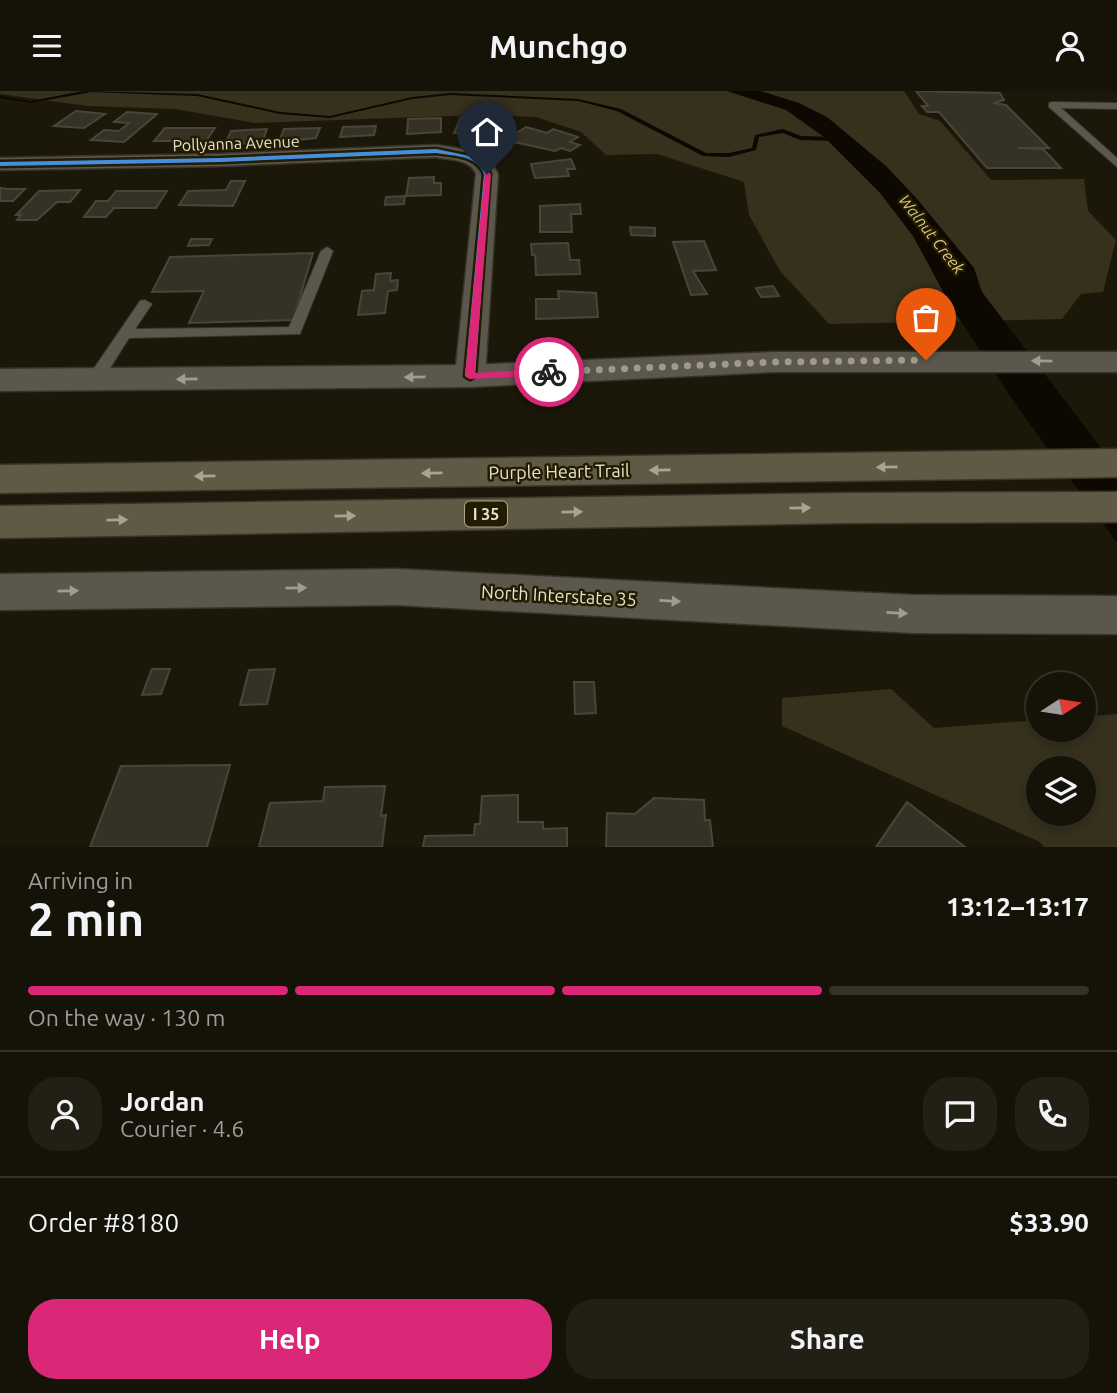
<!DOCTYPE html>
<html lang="en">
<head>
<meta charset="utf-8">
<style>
	:root { --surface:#151207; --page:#222015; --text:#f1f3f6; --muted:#9d9e9b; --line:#343228; --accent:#db2777 }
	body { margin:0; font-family:Ubuntu,sans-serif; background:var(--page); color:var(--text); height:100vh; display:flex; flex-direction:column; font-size:26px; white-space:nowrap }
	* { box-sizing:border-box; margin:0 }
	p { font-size:23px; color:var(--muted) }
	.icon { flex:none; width:38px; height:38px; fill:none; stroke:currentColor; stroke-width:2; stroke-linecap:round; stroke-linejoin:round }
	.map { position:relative; height:756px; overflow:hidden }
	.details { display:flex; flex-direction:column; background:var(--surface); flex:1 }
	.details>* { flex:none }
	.needle { width:46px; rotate:78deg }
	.tools { position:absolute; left:1026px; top:581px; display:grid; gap:14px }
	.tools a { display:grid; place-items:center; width:70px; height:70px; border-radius:50%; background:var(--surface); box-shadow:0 4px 10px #0003,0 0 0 2px var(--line); font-size:35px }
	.pin { position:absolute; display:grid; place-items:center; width:60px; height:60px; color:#fff; margin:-72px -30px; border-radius:50% 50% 50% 0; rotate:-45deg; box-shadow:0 0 7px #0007 }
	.pin .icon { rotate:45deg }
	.courier { position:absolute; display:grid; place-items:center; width:70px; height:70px; margin:-35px; border:5px solid #db2777; border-radius:50%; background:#fff; color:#222; box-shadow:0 2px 9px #0007 }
	.head em { font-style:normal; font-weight:700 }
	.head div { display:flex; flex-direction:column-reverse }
	.head { display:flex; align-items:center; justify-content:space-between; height:119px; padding:0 28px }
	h1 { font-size:46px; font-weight:700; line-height:52px }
	.bar { display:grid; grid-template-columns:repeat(4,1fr); gap:10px 7px; align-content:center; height:84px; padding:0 28px }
	.bar i { height:9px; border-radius:5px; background:var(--line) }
	.bar .active { background:var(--accent) }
	.bar p { grid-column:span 4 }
	.line { display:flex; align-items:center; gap:18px; padding:0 28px; border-top:2px solid var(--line) }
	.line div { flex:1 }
	.round { display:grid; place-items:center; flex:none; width:74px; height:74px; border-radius:28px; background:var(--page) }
	.action { display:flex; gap:14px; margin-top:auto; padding:14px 28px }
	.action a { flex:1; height:80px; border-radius:28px; background:var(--accent); color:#fff; font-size:28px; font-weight:700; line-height:80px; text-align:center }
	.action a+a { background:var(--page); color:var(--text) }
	header { display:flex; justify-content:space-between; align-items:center; height:91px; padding:0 28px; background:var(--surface); font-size:32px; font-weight:700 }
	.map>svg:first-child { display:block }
	.green { fill:#36301d; fill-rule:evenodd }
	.water { fill:#0d0801 }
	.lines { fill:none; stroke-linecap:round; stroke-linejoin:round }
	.stream { fill:#0d0801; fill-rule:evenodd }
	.building { fill:#353124; stroke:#494539; stroke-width:2 }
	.lane-casing { stroke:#38342a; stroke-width:2 }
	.street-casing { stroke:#38342a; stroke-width:3 }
	.secondary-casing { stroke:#38342a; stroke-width:3 }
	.highway-casing { stroke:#38342a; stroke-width:3 }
	.lane { fill:#5b574c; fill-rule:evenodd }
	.street { fill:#5b574c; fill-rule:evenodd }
	.secondary { fill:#5b574c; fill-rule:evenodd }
	.highway { fill:#5f5945; fill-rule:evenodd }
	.cycleway-casing { stroke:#241c01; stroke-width:5 }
	.cycleway { fill:#468fdf; fill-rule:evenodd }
	.oneway { fill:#a09c8e }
	.oneway2 { fill:#a9a391 }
	.route { fill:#db2777 }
	.done { stroke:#9f9a8a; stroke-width:7; stroke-dasharray:0 12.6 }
	.labels { text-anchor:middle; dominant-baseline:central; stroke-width:5; stroke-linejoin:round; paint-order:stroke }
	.far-street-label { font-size:16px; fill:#e5e0d0; stroke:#241c01 }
	.far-water-label { font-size:16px; font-style:italic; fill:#d8c485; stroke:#241c01 }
	.shield { fill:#241c01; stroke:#aba592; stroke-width:2 }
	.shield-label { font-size:16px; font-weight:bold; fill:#e5e0d0 }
	.street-label { font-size:18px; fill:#e5e0d0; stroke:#241c01 }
</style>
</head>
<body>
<header><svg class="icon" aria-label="menu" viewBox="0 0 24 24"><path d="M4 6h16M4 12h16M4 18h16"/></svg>Munchgo<svg class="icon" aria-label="person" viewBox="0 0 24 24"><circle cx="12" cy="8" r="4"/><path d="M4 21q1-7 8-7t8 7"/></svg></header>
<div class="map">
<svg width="1117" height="756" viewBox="0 0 1117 756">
	<rect width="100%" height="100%" fill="#1c1809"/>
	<g class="green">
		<path d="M0 0H904L919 23 940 30 991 89 1084 88 1088 120 1116 149 1103 201 1081 203 1062 228 829 233 780 180 749 124 744 91 657 63 606 64 581 41 536 26 477 24 255 32 175 18 87 15 0 3Z"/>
		<path d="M891 598 934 637 1038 629V639H1083V626L1117 623V756H1044L1040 751 782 635V607ZM1038 677H1083V723H1038Z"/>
	</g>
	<path class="water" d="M727 0H760L799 12 827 26 887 76 917 108 974 177 982 201 1117 378V452L1016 314 952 217 913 145 880 102 824 46 786 19Z"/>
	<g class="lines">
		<path class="stream" d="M83 0 197 3 280 21 330 25 412 6 450 2 578 8 621 18 706 62H729L752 57 755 44 783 38 801 45 838 46 841 48 838 50 800 49 783 42 759 46 756 59 729 66 703 65 617 20 578 10 450 4 412 8 330 27 280 23 197 5 91 1 31 12 0 7V5L31 10Z"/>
	</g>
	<g class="building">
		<path d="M916 0 1000 2 1004 9 993 12 1006 14 1049 57H1018L1043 58 1061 77H987L939 21H927L922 15H928Z"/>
		<path d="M76 20 105 23 84 37 54 35Z"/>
		<path d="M127 21 157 23 124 51 91 49 104 39 119 40 129 32 114 31Z"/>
		<path d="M461 26 495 27 488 43 454 42Z"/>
		<path d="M441 27V41L407 43 408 28Z"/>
		<path d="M376 35 374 44 340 46 343 36Z"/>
		<path d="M526 36 547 42 553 38 578 46 570 51 580 54 570 60 561 57 555 60 505 49Z"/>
		<path d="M165 37H215L206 50H154Z"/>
		<path d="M320 37 316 47 279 51 284 38Z"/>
		<path d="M267 38 262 52 225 53 231 40Z"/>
		<path d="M571 68 575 78H567L569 85 535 87 531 73Z"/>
		<path d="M434 86V92H441V104L406 105 409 87Z"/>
		<path d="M231 90H245L233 115 179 114 188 100 226 99Z"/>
		<path d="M0 97 7 98H25L13 110H0Z"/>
		<path d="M80 99 70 111H57L37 129H17L21 124H16L39 100Z"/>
		<path d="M116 100H167L156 117H114L106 126H84L96 110H108Z"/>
		<path d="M405 105 404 113 385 114 386 106Z"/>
		<path d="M580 113 581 123H571L572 141H540V115Z"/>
		<path d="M630 136 655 137V145L631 144Z"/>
		<path d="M191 148H212L209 154 188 155Z"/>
		<path d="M704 150 716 179 693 180 707 203 691 204 673 151Z"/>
		<path d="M568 152 570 169H579L580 183 536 184 535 164H532L531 153Z"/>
		<path d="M313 162 293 229 189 232 204 200 152 201 170 166Z"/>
		<path d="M391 182 390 190 398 189 397 199 388 200 385 222 358 224 362 200 374 199 376 183Z"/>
		<path d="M773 195 779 205 761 206 756 197Z"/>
		<path d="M558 200 596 202 598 226 536 228V208H559Z"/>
		<path d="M152 578H170L161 603 142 604Z"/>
		<path d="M275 578 267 613 240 614 249 579Z"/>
		<path d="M574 591H594L596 622 575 623Z"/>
		<path d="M230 674 207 756H90L121 675Z"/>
		<path d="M385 695 381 725 386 724 382 756H259L270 712 323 710 325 696Z"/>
		<path d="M518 704V731H543V738L567 737V756H423L425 745 474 744 475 733H480L482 705Z"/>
		<path d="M654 707 704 709 705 729H710L713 756H606L607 722 635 723Z"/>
		<path d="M907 711 965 756H876Z"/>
	</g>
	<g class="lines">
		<g class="lane-casing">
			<g id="lane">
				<path d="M1052 11 1117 12V18L1061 17 1117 67V76L1049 16V12Z"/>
				<path d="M327 156 333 160 300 243 129 247 100 293H88L86 289 140 210 145 209 152 213 135 238 289 236 321 160Z"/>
			</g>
		</g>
		<g class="street-casing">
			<path id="street" d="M436 54C460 58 487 58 498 83L485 285 480 292 470 294 460 292 455 285 476 83C471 68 450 69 436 66L221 75 0 79V67L221 63Z"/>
		</g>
		<g class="secondary-casing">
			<g id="secondary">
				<path d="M773 261H1117V281H773L470 296 0 300V278L470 274Z"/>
				<path d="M397 478 913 504 1117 505V543L913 542 397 514 0 519V483Z"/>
			</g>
		</g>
		<g class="highway-casing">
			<g id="highway">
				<path d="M1117 358V386L0 402V374Z"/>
				<path d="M1117 401V431L845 432 0 447V415L845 402Z"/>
			</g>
		</g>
		<use href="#lane" class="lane"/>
		<use href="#street" class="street"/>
		<use href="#secondary" class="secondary"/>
		<use href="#highway" class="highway"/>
		<g class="cycleway-casing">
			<path id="cycleway" d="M436 58 475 66 485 72 490 83 475 285 470 288 465 285 484 83C476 64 454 65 436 62L221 71 0 75V71L221 67Z"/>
		</g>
		<use href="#cycleway" class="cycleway"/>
	</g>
	<defs><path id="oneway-solid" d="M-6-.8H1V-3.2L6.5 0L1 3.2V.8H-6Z" transform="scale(1.75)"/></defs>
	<g class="oneway">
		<use href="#oneway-solid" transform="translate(1042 270) rotate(-179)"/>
		<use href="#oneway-solid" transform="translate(415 286) rotate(179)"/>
		<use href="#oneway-solid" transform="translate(187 288) rotate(179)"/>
		<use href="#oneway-solid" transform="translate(296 497) rotate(-1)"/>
		<use href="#oneway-solid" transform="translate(68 500) rotate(-1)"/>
		<use href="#oneway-solid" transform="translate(670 510) rotate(3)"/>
		<use href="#oneway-solid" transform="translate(897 522) rotate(3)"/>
	</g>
	<g class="oneway2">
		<use href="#oneway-solid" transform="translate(887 376) rotate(179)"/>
		<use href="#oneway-solid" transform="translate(660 379) rotate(179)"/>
		<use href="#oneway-solid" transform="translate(432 382) rotate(179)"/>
		<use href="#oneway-solid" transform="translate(205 385) rotate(179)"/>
		<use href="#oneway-solid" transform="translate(800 417) rotate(-1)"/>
		<use href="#oneway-solid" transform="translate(572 421) rotate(-1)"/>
		<use href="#oneway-solid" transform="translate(345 425) rotate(-1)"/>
		<use href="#oneway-solid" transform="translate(117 429) rotate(-1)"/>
	</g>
	<path class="route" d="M485 81 491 83 475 282 549 278 552 279V284L470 288 465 285Z"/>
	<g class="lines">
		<path class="done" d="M549 281 773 271 926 269"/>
	</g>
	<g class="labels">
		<g class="far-street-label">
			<text transform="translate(236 52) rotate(-2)">Pollyanna Avenue</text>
		</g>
		<g class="far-water-label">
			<text transform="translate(932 143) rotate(52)">Walnut Creek</text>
		</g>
		<rect class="shield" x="465" y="410.5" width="42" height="25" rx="5"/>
		<g class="shield-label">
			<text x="486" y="423">I 35</text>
		</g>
		<g class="street-label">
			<text transform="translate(559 380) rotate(-1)">Purple Heart Trail</text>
			<text transform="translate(559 504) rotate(3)">North Interstate 35</text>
		</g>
	</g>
</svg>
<div class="tools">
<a><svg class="needle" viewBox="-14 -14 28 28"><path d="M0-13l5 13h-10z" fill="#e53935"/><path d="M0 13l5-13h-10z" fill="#9d9e9b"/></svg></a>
<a><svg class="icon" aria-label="layers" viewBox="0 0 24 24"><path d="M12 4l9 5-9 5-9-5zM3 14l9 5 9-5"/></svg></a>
</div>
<div class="pin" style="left:926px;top:269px;background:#ea580c"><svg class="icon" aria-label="bag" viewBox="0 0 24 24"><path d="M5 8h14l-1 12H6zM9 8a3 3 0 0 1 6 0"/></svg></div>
<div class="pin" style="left:487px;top:83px;background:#1f2937"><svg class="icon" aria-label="home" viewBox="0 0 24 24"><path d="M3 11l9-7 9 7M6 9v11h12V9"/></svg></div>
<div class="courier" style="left:549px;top:281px"><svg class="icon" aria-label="bike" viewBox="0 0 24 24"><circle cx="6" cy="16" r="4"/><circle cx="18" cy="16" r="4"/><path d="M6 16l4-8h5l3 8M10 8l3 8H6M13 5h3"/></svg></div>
</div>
<section class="details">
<div class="head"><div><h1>2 min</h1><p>Arriving in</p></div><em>13:12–13:17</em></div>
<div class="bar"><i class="active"></i><i class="active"></i><i class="active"></i><i></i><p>On the way · 130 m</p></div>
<div class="line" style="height:126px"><a class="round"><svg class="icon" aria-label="person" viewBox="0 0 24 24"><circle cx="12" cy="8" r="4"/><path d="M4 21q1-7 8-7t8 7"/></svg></a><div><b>Jordan</b><p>Courier · 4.6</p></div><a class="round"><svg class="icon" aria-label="chat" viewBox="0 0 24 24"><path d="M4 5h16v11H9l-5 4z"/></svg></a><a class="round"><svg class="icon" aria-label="phone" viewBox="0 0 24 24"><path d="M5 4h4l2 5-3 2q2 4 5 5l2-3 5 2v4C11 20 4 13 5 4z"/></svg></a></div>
<div class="line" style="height:91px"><div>Order #8180</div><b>$33.90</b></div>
<div class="action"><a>Help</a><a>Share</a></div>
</section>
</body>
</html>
